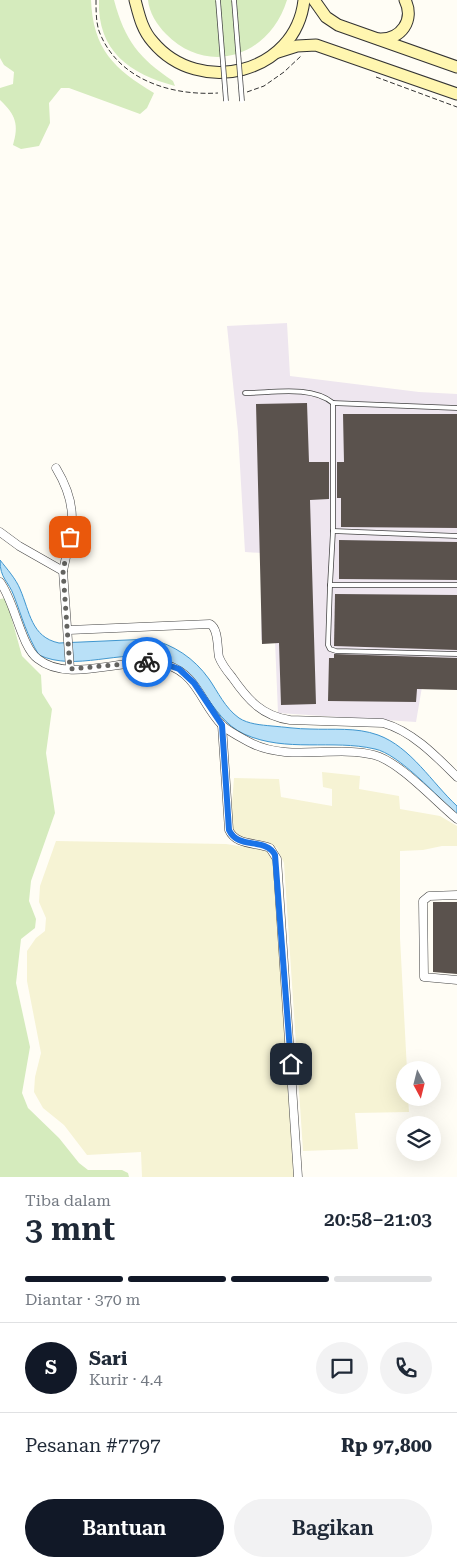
<!DOCTYPE html>
<html lang="id">
<head>
<meta charset="utf-8">
<style>
	:root { --surface:#fff; --page:#f2f2f3; --text:#1f2937; --muted:#747a83; --line:#e0e1e3; --accent:#111827 }
	body { margin:0; font-family:"Roboto Serif",serif; background:var(--page); color:var(--text); height:100vh; display:flex; flex-direction:column; font-size:19px; white-space:nowrap }
	* { box-sizing:border-box; margin:0 }
	p { font-size:16px; color:var(--muted) }
	.icon { flex:none; width:28px; height:28px; fill:none; stroke:currentColor; stroke-width:2; stroke-linecap:round; stroke-linejoin:round }
	.map { position:relative; height:1177px; overflow:hidden }
	.sheet { display:flex; flex-direction:column; background:var(--surface); flex:1 }
	.sheet>* { flex:none }
	.needle { width:32px; rotate:173deg }
	.tools { position:absolute; left:396px; top:1061px; display:grid; gap:10px }
	.tools a { display:grid; place-items:center; width:45px; height:45px; border-radius:50%; background:var(--surface); box-shadow:0 5px 20px #0002; font-size:25px }
	.pin { position:absolute; display:grid; place-items:center; width:42px; height:42px; color:#fff; margin:-21px; border-radius:10px; box-shadow:0 2px 8px #0006 }
	.courier { position:absolute; display:grid; place-items:center; width:50px; height:50px; margin:-25px; border:4px solid #1a73e8; border-radius:50%; background:#fff; color:#222; box-shadow:0 1px 6px #0007 }
	.summary em { font-style:normal; font-weight:600 }
	.summary div { display:flex; flex-direction:column-reverse }
	.summary { display:flex; align-items:center; justify-content:space-between; height:85px; padding:0 25px }
	h1 { font-size:32px; font-weight:600; line-height:38px }
	.bar { display:grid; grid-template-columns:repeat(4,1fr); gap:8px 5px; align-content:center; height:60px; padding:0 25px }
	.bar i { height:6px; border-radius:4px; background:var(--line) }
	.bar .active { background:var(--accent) }
	.bar p { grid-column:span 4 }
	.line { display:flex; align-items:center; gap:12px; padding:0 25px; border-top:1px solid var(--line) }
	.line div { flex:1 }
	.round { display:grid; place-items:center; flex:none; width:52px; height:52px; border-radius:26px; background:var(--page) }
	.action { display:flex; gap:10px; margin-top:auto; padding:10px 25px }
	.action a { flex:1; height:58px; border-radius:30px; background:var(--accent); color:#fff; font-size:20px; font-weight:600; line-height:58px; text-align:center }
	.action a+a { background:var(--page); color:var(--text) }
	.map>svg:first-child { display:block }
	.industrial { fill:#eee6ef }
	.farmland { fill:#f6f3d4 }
	.green { fill:#d5ebbd }
	.water { fill:#b9e0f7; stroke:#3f96cf }
	.building { fill:#5a524d }
	.lines { fill:none; stroke-linecap:round; stroke-linejoin:round }
	.lane-casing { stroke:#444; stroke-width:5.5 }
	.street-casing { stroke:#444; stroke-width:9 }
	.secondary-casing { stroke:#333; stroke-width:13 }
	.path { stroke:#333; stroke-width:1; stroke-dasharray:5 2.5; stroke-linecap:butt }
	.lane { stroke:#fff; stroke-width:4 }
	.street { stroke:#fff; stroke-width:8 }
	.secondary { stroke:#fff6b0; stroke-width:11 }
	.lane-bridge-casing { stroke:#444; stroke-width:5.5; stroke-linecap:butt }
	.lane-bridge { stroke:#fff; stroke-width:4 }
	.done { stroke:#646461; stroke-width:5; stroke-dasharray:0 9 }
	.route { stroke:#1a73e8; stroke-width:6 }
</style>
</head>
<body>
<div class="map">
<svg width="457" height="1177" viewBox="0 0 457 1177">
	<rect width="100%" height="100%" fill="#fffdf5"/>
	<path class="industrial" d="M287 323 290 376 419 392 457 394V687H422L416 722 278 713 275 641 261 640 262 553 245 552 238 432 227 326Z"/>
	<g class="farmland">
		<path d="M322 772 360 776 359 789 399 796 400 809 440 816 457 826V846H442L423 850 400 851V938L407 1070H405V1098H408L409 1112 355 1113 358 1149 303 1151 284 863 277 848 264 841 241 837 233 831 231 816 234 778 279 779 281 797 332 806V789L323 787Z"/>
		<path d="M56 841 226 844 265 850 273 858 276 871 295 1177H142L141 1152 87 1155 64 1125 43 1108 34 1092 35 1077 41 1053 27 981V951L36 938 45 931 46 918 39 902 40 886Z"/>
	</g>
	<g class="green">
		<path d="M0 0H91C93 49 114 69 154 93L147 108 140 114 69 88H61L49 103 50 123 39 146 21 149 13 145C19 125 16 115 0 100V88L13 84 14 72 4 65 0 58Z"/>
		<path d="M99 0H114C125 41 139 58 173 81L175 86C130 74 97 51 99 0Z"/>
		<path d="M148 0H287C270 56 208 77 166 34 157 25 149 12 148 0Z"/>
		<path d="M6 598 22 656 41 675 42 693 52 709 46 753 55 813 31 881 29 901 36 919 35 928 21 939 16 983 30 1047 22 1093 28 1108 59 1138 79 1163 88 1170H122L128 1173 129 1177H0V599Z"/>
	</g>
	<path class="water" d="M0 560C7 569 16 579 20 589 30 612 31 637 59 643L150 639C174 645 194 658 209 679 218 692 225 708 239 718 248 724 261 725 272 726 285 727 297 729 310 729 333 730 356 727 378 735 411 747 432 783 457 806V815C438 797 399 754 375 749 332 739 286 753 244 734 207 717 202 667 159 658 121 649 75 672 39 655 27 636 22 617 14 596 8 580 0 579 0 560Z"/>
	<g class="building">
		<path d="M307 403 309 462H329V499L310 500 316 704 281 705 279 643 262 644 256 404Z"/>
		<path d="M343 414H457V528L341 527V498H337V462H344Z"/>
		<path d="M339 540 457 542V580L339 579Z"/>
		<path d="M335 594 457 595V650L334 646Z"/>
		<path d="M334 654 457 658V690L417 689 416 702 328 701 329 658H334Z"/>
		<path d="M433 902H457V974L433 972Z"/>
	</g>
	<g class="lines">
		<g class="lane-casing">
			<g id="lane">
				<path d="M245 393C272 393 311 385 333 403V531L330 585H457"/>
				<path d="M333 403 457 408"/>
				<path d="M333 531 457 536"/>
				<path d="M330 585 328 645 330 649 336 651 457 654"/>
			</g>
		</g>
		<g class="street-casing">
			<g id="street">
				<path d="M56 468C80 508 72 528 63 571"/>
				<path d="M0 532 19 546 63 571 70 669"/>
				<path d="M0 582C15 602 21 647 38 659 70 685 129 654 167 665 197 674 202 705 222 725 229 732 242 738 251 743 288 762 335 745 374 755 399 761 436 802 457 819"/>
				<path d="M69 630 210 624C219 629 217 648 219 657 222 665 227 671 232 677 248 700 262 716 290 720L383 723C412 731 436 756 457 777"/>
				<path d="M222 725 229 830C236 846 257 842 270 848L277 859 298 1177"/>
				<path d="M457 895 429 896 423 901 424 977 457 980"/>
			</g>
		</g>
		<g class="secondary-casing">
			<g id="secondary">
				<path d="M135 0C139 15 142 30 153 42 199 97 296 74 304 0"/>
				<path d="M314 0 326 17 338 25 457 67"/>
				<path d="M379 39C401 40 415 20 405 0"/>
				<path d="M278 52 297 46 316 45 457 94"/>
			</g>
		</g>
		<g class="path">
			<path d="M96 0C96 10 96 22 99 31 117 79 170 96 218 93"/>
			<path d="M376 77 457 107"/>
			<path d="M247 92 264 86 284 72 301 56"/>
		</g>
		<use href="#lane" class="lane"/>
		<use href="#street" class="street"/>
		<use href="#secondary" class="secondary"/>
		<g class="lane-bridge-casing">
			<g id="lane-bridge">
				<path d="M218 0 226 101"/>
				<path d="M234 0 242 101"/>
			</g>
		</g>
		<use href="#lane-bridge" class="lane-bridge"/>
	</g>
	<g class="lines">
		<path class="done" d="M70 537 63 571 70 669 147 662"/>
		<path class="route" d="M147 662 165 664 179 669 194 683 222 725 229 830C238 850 266 837 275 855L291 1064"/>
	</g>
</svg>
<div class="tools">
<a><svg class="needle" viewBox="-14 -14 28 28"><path d="M0-13l5 13h-10z" fill="#e53935"/><path d="M0 13l5-13h-10z" fill="#747a83"/></svg></a>
<a><svg class="icon" aria-label="layers" viewBox="0 0 24 24"><path d="M12 4l9 5-9 5-9-5zM3 14l9 5 9-5"/></svg></a>
</div>
<div class="pin" style="left:70px;top:537px;background:#ea580c"><svg class="icon" aria-label="bag" viewBox="0 0 24 24"><path d="M5 8h14l-1 12H6zM9 8a3 3 0 0 1 6 0"/></svg></div>
<div class="pin" style="left:291px;top:1064px;background:#1f2937"><svg class="icon" aria-label="home" viewBox="0 0 24 24"><path d="M3 11l9-7 9 7M6 9v11h12V9"/></svg></div>
<div class="courier" style="left:147px;top:662px"><svg class="icon" aria-label="bike" viewBox="0 0 24 24"><circle cx="6" cy="16" r="4"/><circle cx="18" cy="16" r="4"/><path d="M6 16l4-8h5l3 8M10 8l3 8H6M13 5h3"/></svg></div>
</div>
<section class="sheet">
<div class="summary"><div><h1>3 mnt</h1><p>Tiba dalam</p></div><em>20:58–21:03</em></div>
<div class="bar"><i class="active"></i><i class="active"></i><i class="active"></i><i></i><p>Diantar · 370 m</p></div>
<div class="line" style="height:90px"><b class="round" style="background:var(--accent);color:#fff">S</b><div><b>Sari</b><p>Kurir · 4.4</p></div><a class="round"><svg class="icon" aria-label="chat" viewBox="0 0 24 24"><path d="M4 5h16v11H9l-5 4z"/></svg></a><a class="round"><svg class="icon" aria-label="phone" viewBox="0 0 24 24"><path d="M5 4h4l2 5-3 2q2 4 5 5l2-3 5 2v4C11 20 4 13 5 4z"/></svg></a></div>
<div class="line" style="height:65px"><div>Pesanan #7797</div><b>Rp 97,800</b></div>
<div class="action"><a>Bantuan</a><a>Bagikan</a></div>
</section>
</body>
</html>
